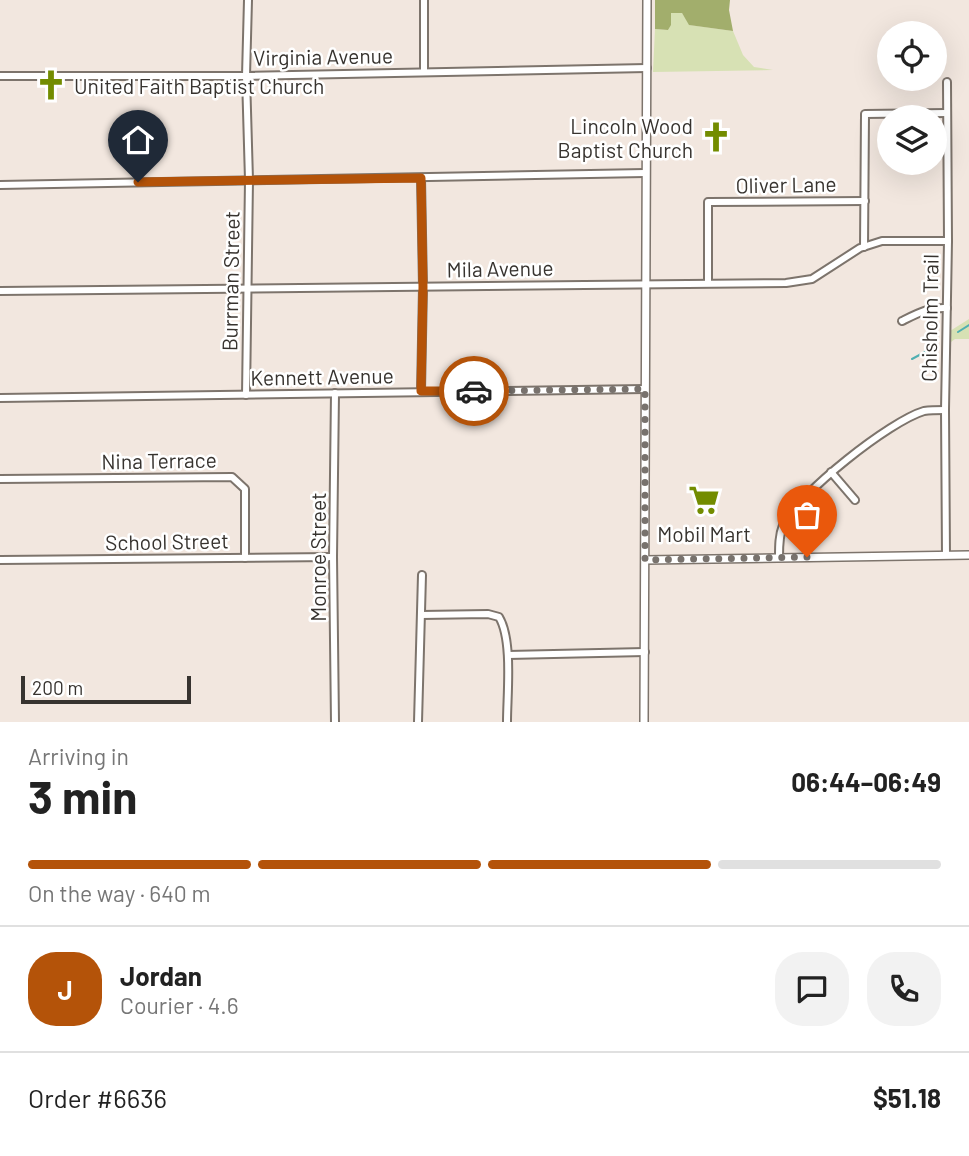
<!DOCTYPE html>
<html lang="en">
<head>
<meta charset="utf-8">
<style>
	:root { --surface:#fff; --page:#f2f2f2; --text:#222; --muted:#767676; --line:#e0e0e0; --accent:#b45309 }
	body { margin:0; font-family:Barlow,sans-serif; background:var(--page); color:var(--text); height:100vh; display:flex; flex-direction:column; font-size:26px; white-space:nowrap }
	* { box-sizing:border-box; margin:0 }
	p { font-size:23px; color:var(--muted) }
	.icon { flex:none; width:38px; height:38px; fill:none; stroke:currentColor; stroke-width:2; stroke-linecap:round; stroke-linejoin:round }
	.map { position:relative; height:722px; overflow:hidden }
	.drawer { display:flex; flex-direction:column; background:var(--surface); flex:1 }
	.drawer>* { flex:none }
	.tools { position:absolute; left:877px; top:21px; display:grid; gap:14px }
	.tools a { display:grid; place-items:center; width:70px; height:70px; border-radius:50%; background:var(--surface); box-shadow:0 7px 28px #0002; font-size:35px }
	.scale { position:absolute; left:21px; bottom:18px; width:170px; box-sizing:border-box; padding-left:7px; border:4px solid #37332f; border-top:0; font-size:19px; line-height:24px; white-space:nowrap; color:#37332f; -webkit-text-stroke:5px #fff; paint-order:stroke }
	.pin { position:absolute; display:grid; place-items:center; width:60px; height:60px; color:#fff; margin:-72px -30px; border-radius:50% 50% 50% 0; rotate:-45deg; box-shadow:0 0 7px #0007 }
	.pin .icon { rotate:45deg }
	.courier { position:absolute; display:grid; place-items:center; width:70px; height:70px; margin:-35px; border:5px solid #b45309; border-radius:50%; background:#fff; color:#222; box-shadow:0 2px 9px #0007 }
	.head em { font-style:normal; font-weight:700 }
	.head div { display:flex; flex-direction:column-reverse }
	.head { display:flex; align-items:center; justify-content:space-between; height:119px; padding:0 28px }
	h1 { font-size:46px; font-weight:700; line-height:52px }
	.bar { display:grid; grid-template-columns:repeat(4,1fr); gap:10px 7px; align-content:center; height:84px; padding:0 28px }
	.bar i { height:9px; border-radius:5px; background:var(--line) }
	.bar .selected { background:var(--accent) }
	.bar p { grid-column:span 4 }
	.line { display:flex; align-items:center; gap:18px; padding:0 28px; border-top:2px solid var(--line) }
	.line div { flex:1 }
	.round { display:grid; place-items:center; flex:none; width:74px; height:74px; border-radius:28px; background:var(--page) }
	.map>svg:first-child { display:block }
	.green { fill:#d7e1b4 }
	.forest { fill:#a2ae6c }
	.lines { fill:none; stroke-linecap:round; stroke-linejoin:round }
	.stream { stroke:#50afb1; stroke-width:2 }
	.minor-casing { stroke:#7d746c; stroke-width:10 }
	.major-casing { stroke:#7d746c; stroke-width:10 }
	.minor { stroke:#fff; stroke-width:6 }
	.major { stroke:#fff; stroke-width:7 }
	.done { stroke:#78726d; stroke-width:7; stroke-dasharray:0 12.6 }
	.route { stroke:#b45309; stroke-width:9 }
	.labels { text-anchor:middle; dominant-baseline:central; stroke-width:5; stroke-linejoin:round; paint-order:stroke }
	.street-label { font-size:21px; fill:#37332f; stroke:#fff }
	.poi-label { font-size:21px; fill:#37332f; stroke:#fff; text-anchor:start }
</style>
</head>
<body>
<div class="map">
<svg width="969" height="722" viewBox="0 0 969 722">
	<rect width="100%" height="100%" fill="#f2e7df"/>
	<g class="green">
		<path d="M671 13H682L690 25 733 31 743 55 754 67 773 70 653 72 655 29 668 30 671 24Z"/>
		<path d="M969 319V339H955L951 342 950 331Z"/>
	</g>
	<path class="forest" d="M655 0H730L729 10 733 31 689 25 682 13H671V25L668 30 655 29Z"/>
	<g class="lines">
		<g class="stream">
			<path d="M958 332 969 325"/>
			<path d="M912 359 936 346"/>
		</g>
		<g class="minor-casing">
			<g id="minor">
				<path d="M424 72V0"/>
				<path d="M0 76H246L647 68"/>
				<path d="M0 185 645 173"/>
				<path d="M864 247 865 114 947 113"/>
				<path d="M708 283V202L865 201"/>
				<path d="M0 291 786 283 812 279 860 248 882 241H948"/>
				<path d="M902 321C918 313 929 307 947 308"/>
				<path d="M421 391 423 287 421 178"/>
				<path d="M335 393 333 557 335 722"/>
				<path d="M246 395 249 180 246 76 248 0"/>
				<path d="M0 398 645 389"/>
				<path d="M831 472 855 500"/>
				<path d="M0 479 232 477 245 489V558"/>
				<path d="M946 555 945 410 948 241 947 82"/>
				<path d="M779 557C779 546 779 535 783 525 799 493 890 421 924 411 931 410 938 410 945 410"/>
				<path d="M0 560 333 557"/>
				<path d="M421 615 488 614 499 617C513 640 507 694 507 722"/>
				<path d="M508 655 645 652"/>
				<path d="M418 722 422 575"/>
			</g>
		</g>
		<g class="major-casing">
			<g id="major">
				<path d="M645 560 969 555"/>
				<path d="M644 722 647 0"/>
			</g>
		</g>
		<use href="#minor" class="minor"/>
		<use href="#major" class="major"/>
	</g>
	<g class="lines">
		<path class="done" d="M474 391 645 389V560L807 557"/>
		<path class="route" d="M138 182 421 178 423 287 421 391H474"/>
	</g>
	<defs>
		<g id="church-bare" transform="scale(2.415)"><path d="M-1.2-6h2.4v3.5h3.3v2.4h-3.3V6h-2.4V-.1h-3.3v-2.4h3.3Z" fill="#738c00" stroke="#fff" stroke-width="2.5" paint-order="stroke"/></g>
		<g id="supermarket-bare" transform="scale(2.415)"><path d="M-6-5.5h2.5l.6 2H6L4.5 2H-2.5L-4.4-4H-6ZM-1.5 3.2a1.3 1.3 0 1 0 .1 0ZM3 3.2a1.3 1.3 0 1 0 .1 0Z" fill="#738c00" stroke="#fff" stroke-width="2.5" paint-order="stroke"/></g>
	</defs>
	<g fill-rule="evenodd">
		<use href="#church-bare" x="51" y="85"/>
		<use href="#church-bare" x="716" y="137"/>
		<use href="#supermarket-bare" x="704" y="500"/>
	</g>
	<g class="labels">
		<g class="street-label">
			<text transform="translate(323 56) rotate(-1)">Virginia Avenue</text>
			<text transform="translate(786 184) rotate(-1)">Oliver Lane</text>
			<text transform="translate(500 268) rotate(-1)">Mila Avenue</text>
			<text transform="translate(230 281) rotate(-89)">Burrman Street</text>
			<text transform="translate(929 318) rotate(-89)">Chisholm Trail</text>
			<text transform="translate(322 376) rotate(-1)">Kennett Avenue</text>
			<text transform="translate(159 460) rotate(-1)">Nina Terrace</text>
			<text transform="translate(167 541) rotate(-1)">School Street</text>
			<text transform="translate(317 557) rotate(-90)">Monroe Street</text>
		</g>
		<g class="poi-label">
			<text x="74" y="85">United Faith Baptist Church</text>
			<text x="693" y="125" text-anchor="end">Lincoln Wood<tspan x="693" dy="24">Baptist Church</tspan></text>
			<text x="704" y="533" text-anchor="middle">Mobil Mart</text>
		</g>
	</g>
</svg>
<div class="tools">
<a><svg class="icon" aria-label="locate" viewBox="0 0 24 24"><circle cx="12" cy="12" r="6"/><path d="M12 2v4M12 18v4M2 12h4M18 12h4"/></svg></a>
<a><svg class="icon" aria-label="layers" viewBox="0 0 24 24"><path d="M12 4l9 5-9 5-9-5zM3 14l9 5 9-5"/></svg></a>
</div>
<div class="scale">200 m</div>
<div class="pin" style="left:807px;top:557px;background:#ea580c"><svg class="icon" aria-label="bag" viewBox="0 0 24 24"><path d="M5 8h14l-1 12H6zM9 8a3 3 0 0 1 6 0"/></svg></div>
<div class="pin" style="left:138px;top:182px;background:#1f2937"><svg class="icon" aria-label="home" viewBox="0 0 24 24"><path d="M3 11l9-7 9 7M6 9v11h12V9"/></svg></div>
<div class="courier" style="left:474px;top:391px"><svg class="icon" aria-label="car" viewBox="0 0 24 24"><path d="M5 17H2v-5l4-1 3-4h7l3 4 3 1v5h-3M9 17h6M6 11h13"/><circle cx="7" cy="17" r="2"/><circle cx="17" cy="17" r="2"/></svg></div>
</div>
<section class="drawer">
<div class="head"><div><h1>3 min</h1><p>Arriving in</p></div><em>06:44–06:49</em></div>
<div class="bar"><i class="selected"></i><i class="selected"></i><i class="selected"></i><i></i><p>On the way · 640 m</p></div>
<div class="line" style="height:126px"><b class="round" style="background:var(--accent);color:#fff">J</b><div><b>Jordan</b><p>Courier · 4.6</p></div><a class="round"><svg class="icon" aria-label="chat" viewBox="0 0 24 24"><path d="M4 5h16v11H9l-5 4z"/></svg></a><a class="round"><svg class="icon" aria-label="phone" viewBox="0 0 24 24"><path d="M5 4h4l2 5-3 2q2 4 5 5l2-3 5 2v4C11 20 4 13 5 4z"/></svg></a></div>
<div class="line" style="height:91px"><div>Order #6636</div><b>$51.18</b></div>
</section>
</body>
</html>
